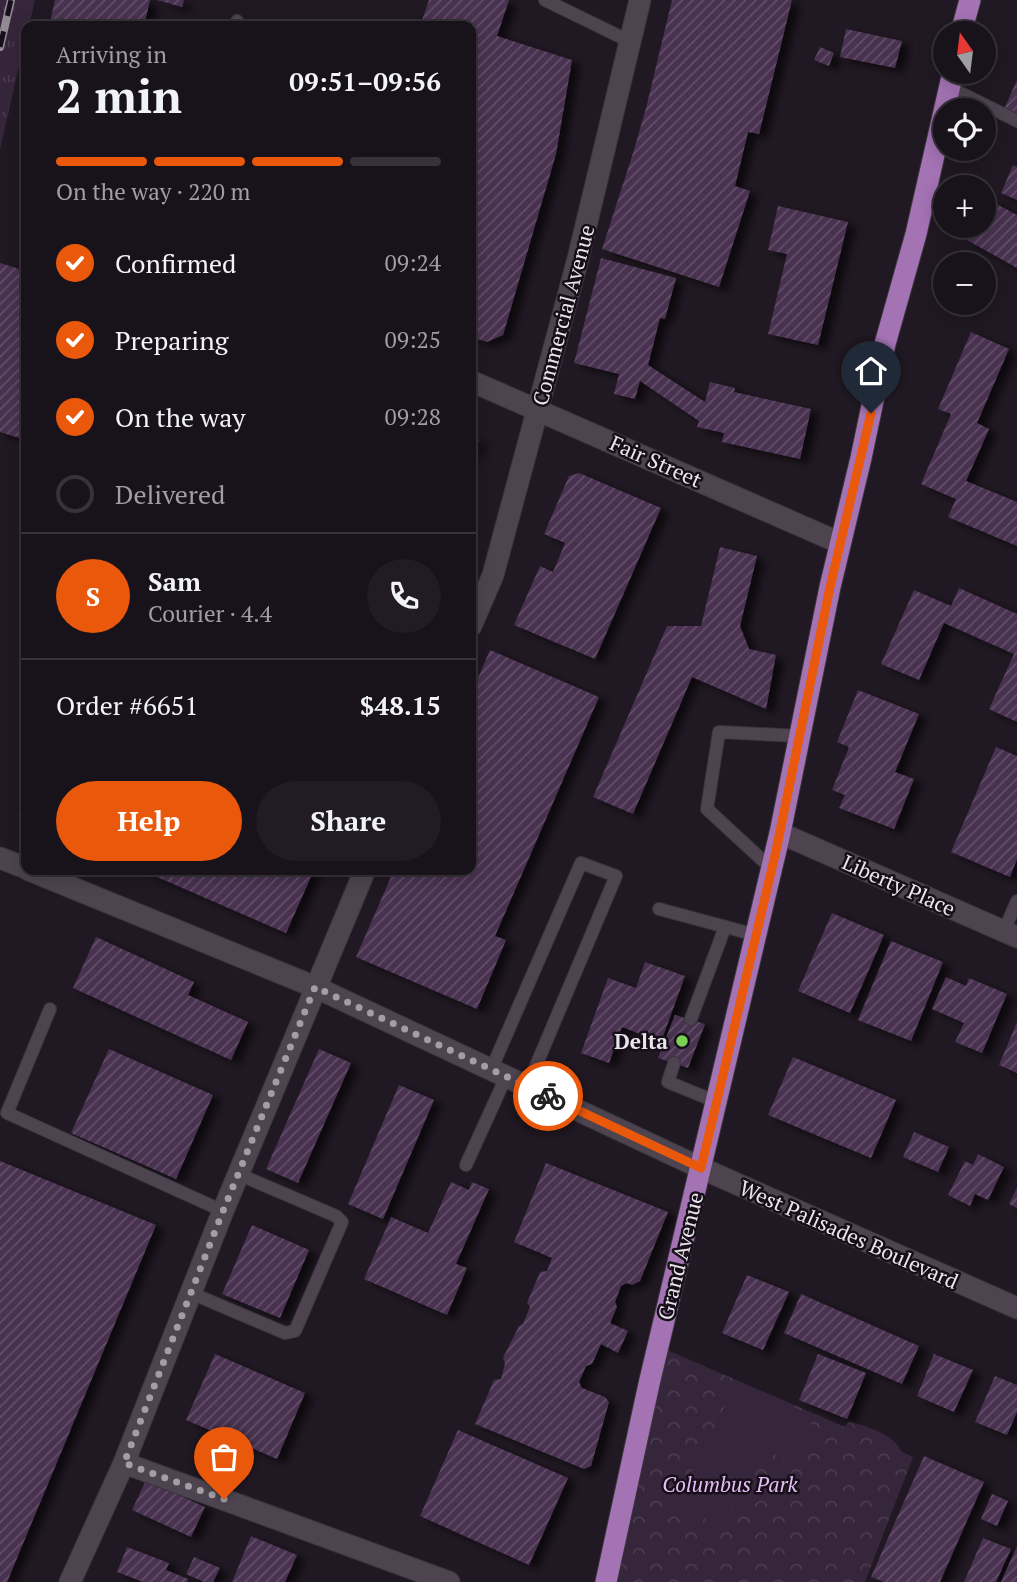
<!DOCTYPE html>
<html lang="en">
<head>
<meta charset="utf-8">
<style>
	:root { --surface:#18121a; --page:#211b23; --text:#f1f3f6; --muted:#9f9ea2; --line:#363239; --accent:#ea580c }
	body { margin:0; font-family:"PT Serif",serif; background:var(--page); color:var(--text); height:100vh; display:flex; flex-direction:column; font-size:26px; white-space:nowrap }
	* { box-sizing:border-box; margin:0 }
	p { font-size:23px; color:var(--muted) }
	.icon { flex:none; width:38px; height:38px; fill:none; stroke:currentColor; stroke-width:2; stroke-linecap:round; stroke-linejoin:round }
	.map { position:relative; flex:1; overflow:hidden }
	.drawer { position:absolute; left:21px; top:21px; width:455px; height:854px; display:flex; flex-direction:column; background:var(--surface); border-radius:14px; box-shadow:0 4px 18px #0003,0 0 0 2px var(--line) }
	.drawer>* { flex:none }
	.needle { width:46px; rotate:346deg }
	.fabs { position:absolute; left:933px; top:21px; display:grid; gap:14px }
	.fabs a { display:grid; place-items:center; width:63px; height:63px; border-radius:50%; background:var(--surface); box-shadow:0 4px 18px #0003,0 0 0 2px var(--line); font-size:35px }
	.pin { position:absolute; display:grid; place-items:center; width:60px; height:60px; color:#fff; margin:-72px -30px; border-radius:50% 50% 50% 0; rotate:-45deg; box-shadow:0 0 7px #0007 }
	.pin .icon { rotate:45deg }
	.courier { position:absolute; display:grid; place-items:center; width:70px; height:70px; margin:-35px; border:5px solid #ea580c; border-radius:50%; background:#fff; color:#222; box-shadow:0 2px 9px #0007 }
	.summary em { font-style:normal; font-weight:700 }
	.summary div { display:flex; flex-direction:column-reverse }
	.summary { display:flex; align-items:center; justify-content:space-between; height:119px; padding:0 35px }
	h1 { font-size:46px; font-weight:700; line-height:52px }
	.bar { display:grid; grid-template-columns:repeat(4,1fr); gap:10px 7px; align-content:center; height:84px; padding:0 35px }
	.bar i { height:9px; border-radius:5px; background:var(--line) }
	.bar .current { background:var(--accent) }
	.bar p { grid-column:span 4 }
	.line { display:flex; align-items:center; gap:18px; padding:0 35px; border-top:2px solid var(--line) }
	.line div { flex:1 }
	.round { display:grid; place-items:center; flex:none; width:74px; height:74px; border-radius:37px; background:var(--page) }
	ol { padding:0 35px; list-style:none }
	li { display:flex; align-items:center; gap:21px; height:77px }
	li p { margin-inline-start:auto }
	li .icon { padding:7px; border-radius:50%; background:var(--accent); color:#fff; stroke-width:4 }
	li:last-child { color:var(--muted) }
	li i { width:38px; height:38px; border:4px solid var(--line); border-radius:50% }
	.action { display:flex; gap:14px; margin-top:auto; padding:14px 35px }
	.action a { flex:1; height:80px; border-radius:42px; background:var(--accent); color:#fff; font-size:28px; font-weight:700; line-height:80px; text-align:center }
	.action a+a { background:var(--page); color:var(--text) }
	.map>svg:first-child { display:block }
	.grass { fill:url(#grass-tufts) }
	.forest { fill:url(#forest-crowns) }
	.garden { fill:#36263b }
	.building { fill:url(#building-hatch); filter:url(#shadow) }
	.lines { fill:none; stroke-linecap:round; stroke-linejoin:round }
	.lane-casing { stroke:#3a353d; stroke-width:14 }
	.street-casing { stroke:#3a353d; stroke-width:23 }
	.primary-casing { stroke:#3a353d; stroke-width:23 }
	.lane { stroke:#4d4450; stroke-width:12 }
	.street { stroke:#4d4450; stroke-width:21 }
	.primary { stroke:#a473b4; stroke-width:21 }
	.rail-casing { stroke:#928b94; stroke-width:8 }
	.rail { stroke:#160f19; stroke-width:5; stroke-dasharray:16; stroke-linecap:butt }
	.done { stroke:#a39da5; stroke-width:7; stroke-dasharray:0 12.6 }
	.route { stroke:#ea580c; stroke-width:9 }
	.poi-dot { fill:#7ad156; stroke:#160f19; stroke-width:2.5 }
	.labels { text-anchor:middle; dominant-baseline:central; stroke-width:5; stroke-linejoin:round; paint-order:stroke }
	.street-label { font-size:21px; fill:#eae4ec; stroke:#160f19 }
	.poi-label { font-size:21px; font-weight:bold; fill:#eae4ec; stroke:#160f19; text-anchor:end }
	.park-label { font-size:21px; font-style:italic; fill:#e6bcf4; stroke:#160f19 }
</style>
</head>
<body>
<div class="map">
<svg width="1017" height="1582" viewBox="0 0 1017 1582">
	<defs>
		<pattern id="grass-tufts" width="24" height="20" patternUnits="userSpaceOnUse" patternTransform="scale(1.75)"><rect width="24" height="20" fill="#36263b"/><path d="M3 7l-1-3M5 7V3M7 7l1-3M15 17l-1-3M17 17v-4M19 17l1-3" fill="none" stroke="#4a3b4e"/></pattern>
		<pattern id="forest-crowns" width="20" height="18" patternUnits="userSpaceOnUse" patternTransform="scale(1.75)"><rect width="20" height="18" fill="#36263b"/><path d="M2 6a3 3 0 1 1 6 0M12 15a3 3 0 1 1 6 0" fill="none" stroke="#4a3b4e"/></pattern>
		<pattern id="building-hatch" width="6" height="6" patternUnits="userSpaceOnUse" patternTransform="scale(1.75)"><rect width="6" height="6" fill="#483150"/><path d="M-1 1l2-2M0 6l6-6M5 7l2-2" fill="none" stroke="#634f69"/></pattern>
		<filter id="shadow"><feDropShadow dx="8" dy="4.5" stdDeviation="3.5" flood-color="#0009"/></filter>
	</defs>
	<rect width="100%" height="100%" fill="#201822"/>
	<path class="grass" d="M0 0H35L29 26H26V36L0 149Z"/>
	<path class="forest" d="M658 1346 845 1427 849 1421C867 1427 893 1433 901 1451L913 1457 865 1582H606Z"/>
	<path class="garden" d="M735 1382 814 1416 795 1463 756 1447 723 1526 676 1507 710 1428 715 1429Z"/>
	<g class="building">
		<path d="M55 0H150L144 26H49Z"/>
		<path d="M157 0H184L182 7Z"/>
		<path d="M429 0H509L497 36 572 60 556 154 503 335 487 342 471 337V26H420Z"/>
		<path d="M672 0H792L759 134 748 132 735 186 750 191 719 287 602 249 633 153 646 108Z"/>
		<path d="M846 29 902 41 895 68 840 57Z"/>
		<path d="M820 47 834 53 829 66 814 60Z"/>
		<path d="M1017 80V115L1004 109Z"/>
		<path d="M1013 165 1017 167V200L1001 193Z"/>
		<path d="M989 200 1017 215V268L967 240 975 226H984V210Z"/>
		<path d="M778 206 848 222 818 345 768 334 787 254 768 250Z"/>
		<path d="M601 258 676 278 665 319 660 318 648 365 705 402 710 382 735 388 734 392 811 409 800 459 722 442 724 433 697 427 699 421 640 381 635 399 614 394 619 374 574 363Z"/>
		<path d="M0 263 26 271V440L0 432Z"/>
		<path d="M971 332 1009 349 977 423 989 429 966 481 1017 502V546L948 517 956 499 921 484 951 414 938 409Z"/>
		<path d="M471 437 479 440 471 460Z"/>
		<path d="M579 473 661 508 595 659 514 625 540 566 553 572 565 543 544 534 569 476Z"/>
		<path d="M720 547 757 556 740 626 749 649 776 655 766 709 692 677 633 814 593 797 667 626H701Z"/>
		<path d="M959 588 1017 614V722L989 709 1014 654 944 623 919 680 881 664 914 590 951 606Z"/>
		<path d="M490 650 599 697 495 936 506 940 477 1009 356 957 394 870H471V694Z"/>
		<path d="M858 690 919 714 895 772 914 779 894 829 839 808 845 795 832 790 849 747 837 742Z"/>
		<path d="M996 747 1017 756V859L1010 877 951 852Z"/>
		<path d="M26 799V820L18 816Z"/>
		<path d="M141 870H314L286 933Z"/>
		<path d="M832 913 884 935 850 1013 798 991Z"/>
		<path d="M96 937 194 982 188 995 248 1022 231 1060 73 988Z"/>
		<path d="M891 941 943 962 911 1041 858 1020Z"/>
		<path d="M645 962 685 976 661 1042 622 1027 609 1063 581 1053 608 978 636 988Z"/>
		<path d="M946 977 966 986 969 978 1007 994 982 1053 955 1042 964 1023 932 1009Z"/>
		<path d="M675 1015 705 1024 688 1068 658 1058Z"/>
		<path d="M1017 1022V1073L999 1065Z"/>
		<path d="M109 1049 213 1095 176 1179 71 1133Z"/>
		<path d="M319 1049 351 1063 298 1183 266 1169Z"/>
		<path d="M793 1057 896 1100 871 1158 768 1115Z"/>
		<path d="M399 1085 434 1100 383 1219 348 1204Z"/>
		<path d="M914 1132 949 1147 938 1172 903 1157Z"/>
		<path d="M978 1154 1004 1167 988 1200 975 1194 970 1206 948 1195 965 1161 973 1165Z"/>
		<path d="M0 1161 156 1225 7 1582H0Z"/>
		<path d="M546 1163 668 1212 640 1281 632 1285 627 1283 621 1286 615 1302 617 1307 610 1323 628 1331 618 1353 601 1344 592 1364 586 1366 579 1382 582 1388 605 1397 609 1402 591 1466 584 1469 475 1424 494 1380 501 1379 505 1363 503 1358 519 1326 523 1324 530 1307 527 1303 540 1272 547 1271 552 1258 514 1242Z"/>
		<path d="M451 1182 469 1190 472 1182 489 1189 456 1264 467 1268 447 1315 364 1279 391 1217 428 1233Z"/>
		<path d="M1017 1188V1208L1009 1204Z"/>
		<path d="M252 1225 309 1250 280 1318 222 1294Z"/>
		<path d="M747 1275 789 1292 763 1350 722 1333Z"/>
		<path d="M801 1294 919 1346 902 1384 784 1333Z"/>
		<path d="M215 1354 305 1393 277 1459 186 1420Z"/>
		<path d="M818 1354 866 1373 847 1419 799 1400Z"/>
		<path d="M934 1354 973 1370 954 1412 917 1396Z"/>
		<path d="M995 1376 1017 1385V1412L1007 1435 975 1422Z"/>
		<path d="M458 1430 568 1478 529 1565 420 1516Z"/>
		<path d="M924 1456 984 1482 940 1582H884L871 1577Z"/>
		<path d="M146 1480 205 1507 191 1537 132 1510Z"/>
		<path d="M992 1494 1008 1501 997 1526 981 1519Z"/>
		<path d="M251 1536 297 1555 285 1582H232Z"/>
		<path d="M983 1538 1011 1549 996 1582H964Z"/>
		<path d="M1017 1546V1582H1001Z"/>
		<path d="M127 1547 169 1563 166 1570 188 1579 187 1582H143L117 1572Z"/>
		<path d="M194 1557 220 1568 213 1582H204L186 1574Z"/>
	</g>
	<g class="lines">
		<g class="lane-casing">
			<g id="lane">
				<path d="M545 0 631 42"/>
				<path d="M236 26 237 21"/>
				<path d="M949 87 1017 121"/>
				<path d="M772 869 707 809 719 732 800 736"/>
				<path d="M659 909 756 935"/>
				<path d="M1004 931 1017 901"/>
				<path d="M50 1009 7 1113 223 1211"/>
				<path d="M691 1019 725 927"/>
				<path d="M674 1063 668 1082 717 1102"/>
				<path d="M491 1070 581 863 616 876 527 1087"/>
				<path d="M466 1165 506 1077"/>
				<path d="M191 1293 285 1333 295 1331 342 1222 336 1216 238 1174"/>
			</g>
		</g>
		<g class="street-casing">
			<g id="street">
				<path d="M471 381 840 543"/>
				<path d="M471 626 493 575 578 259 640 0"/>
				<path d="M780 833 1017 937"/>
				<path d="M0 858 26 868"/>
				<path d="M29 870 315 987 701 1168 1017 1308"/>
				<path d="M124 1463 449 1582"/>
				<path d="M70 1582 124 1463 223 1211 365 870"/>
			</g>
		</g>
		<g class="primary-casing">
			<g id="primary">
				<path d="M961 33 970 0"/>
				<path d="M606 1582 649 1384 780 833 830 587 861 458 885 344 916 234 953 72"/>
			</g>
		</g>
		<use href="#lane" class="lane"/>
		<use href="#street" class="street"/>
		<use href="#primary" class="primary"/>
		<g class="rail-casing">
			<path id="rail" d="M0 47 11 0"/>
		</g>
		<use href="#rail" class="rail"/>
	</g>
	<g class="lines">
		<path class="done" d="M224 1499 124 1463 223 1211 315 987 548 1096"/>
		<path class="route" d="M548 1096 701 1168 776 851 830 587 871 413"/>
	</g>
	<circle class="poi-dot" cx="682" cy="1041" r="7"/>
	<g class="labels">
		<g class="street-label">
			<text transform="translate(563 315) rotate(-75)">Commercial Avenue</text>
			<text transform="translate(656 461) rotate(24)">Fair Street</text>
			<text transform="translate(899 885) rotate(24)">Liberty Place</text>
			<text transform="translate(849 1234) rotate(24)">West Palisades Boulevard</text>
			<text transform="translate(680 1256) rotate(-76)">Grand Avenue</text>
		</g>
		<g class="poi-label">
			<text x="668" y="1041">Delta</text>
		</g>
		<g class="park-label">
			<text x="730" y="1484">Columbus Park</text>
		</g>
	</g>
</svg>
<div class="fabs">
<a><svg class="needle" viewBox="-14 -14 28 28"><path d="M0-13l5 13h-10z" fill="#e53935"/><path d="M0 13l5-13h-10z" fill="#9f9ea2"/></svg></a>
<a><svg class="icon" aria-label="locate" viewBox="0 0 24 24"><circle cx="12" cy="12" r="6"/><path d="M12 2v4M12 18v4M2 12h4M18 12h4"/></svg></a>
<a>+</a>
<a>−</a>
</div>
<div class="pin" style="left:224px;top:1499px;background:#ea580c"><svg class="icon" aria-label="bag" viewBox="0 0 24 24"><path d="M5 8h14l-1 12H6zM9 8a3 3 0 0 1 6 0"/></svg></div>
<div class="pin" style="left:871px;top:413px;background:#1f2937"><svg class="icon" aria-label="home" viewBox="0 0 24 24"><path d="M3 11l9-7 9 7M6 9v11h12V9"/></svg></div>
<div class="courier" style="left:548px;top:1096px"><svg class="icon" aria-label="bike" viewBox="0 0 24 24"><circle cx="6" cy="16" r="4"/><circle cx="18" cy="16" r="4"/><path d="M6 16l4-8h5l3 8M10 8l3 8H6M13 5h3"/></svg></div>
<section class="drawer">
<div class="summary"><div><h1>2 min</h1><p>Arriving in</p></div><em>09:51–09:56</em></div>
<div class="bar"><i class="current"></i><i class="current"></i><i class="current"></i><i></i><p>On the way · 220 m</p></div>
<ol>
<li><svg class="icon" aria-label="check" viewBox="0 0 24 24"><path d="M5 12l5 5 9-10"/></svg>Confirmed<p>09:24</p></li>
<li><svg class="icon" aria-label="check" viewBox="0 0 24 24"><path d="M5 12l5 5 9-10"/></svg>Preparing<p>09:25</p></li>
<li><svg class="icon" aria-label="check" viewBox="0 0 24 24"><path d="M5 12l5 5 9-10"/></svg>On the way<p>09:28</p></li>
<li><i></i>Delivered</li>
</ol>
<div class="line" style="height:126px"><b class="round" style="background:var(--accent);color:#fff">S</b><div><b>Sam</b><p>Courier · 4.4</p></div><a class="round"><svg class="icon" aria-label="phone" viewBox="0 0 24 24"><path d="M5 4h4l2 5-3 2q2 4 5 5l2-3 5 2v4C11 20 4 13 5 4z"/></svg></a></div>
<div class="line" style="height:91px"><div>Order #6651</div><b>$48.15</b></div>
<div class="action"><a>Help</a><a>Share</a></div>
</section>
</div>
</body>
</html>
